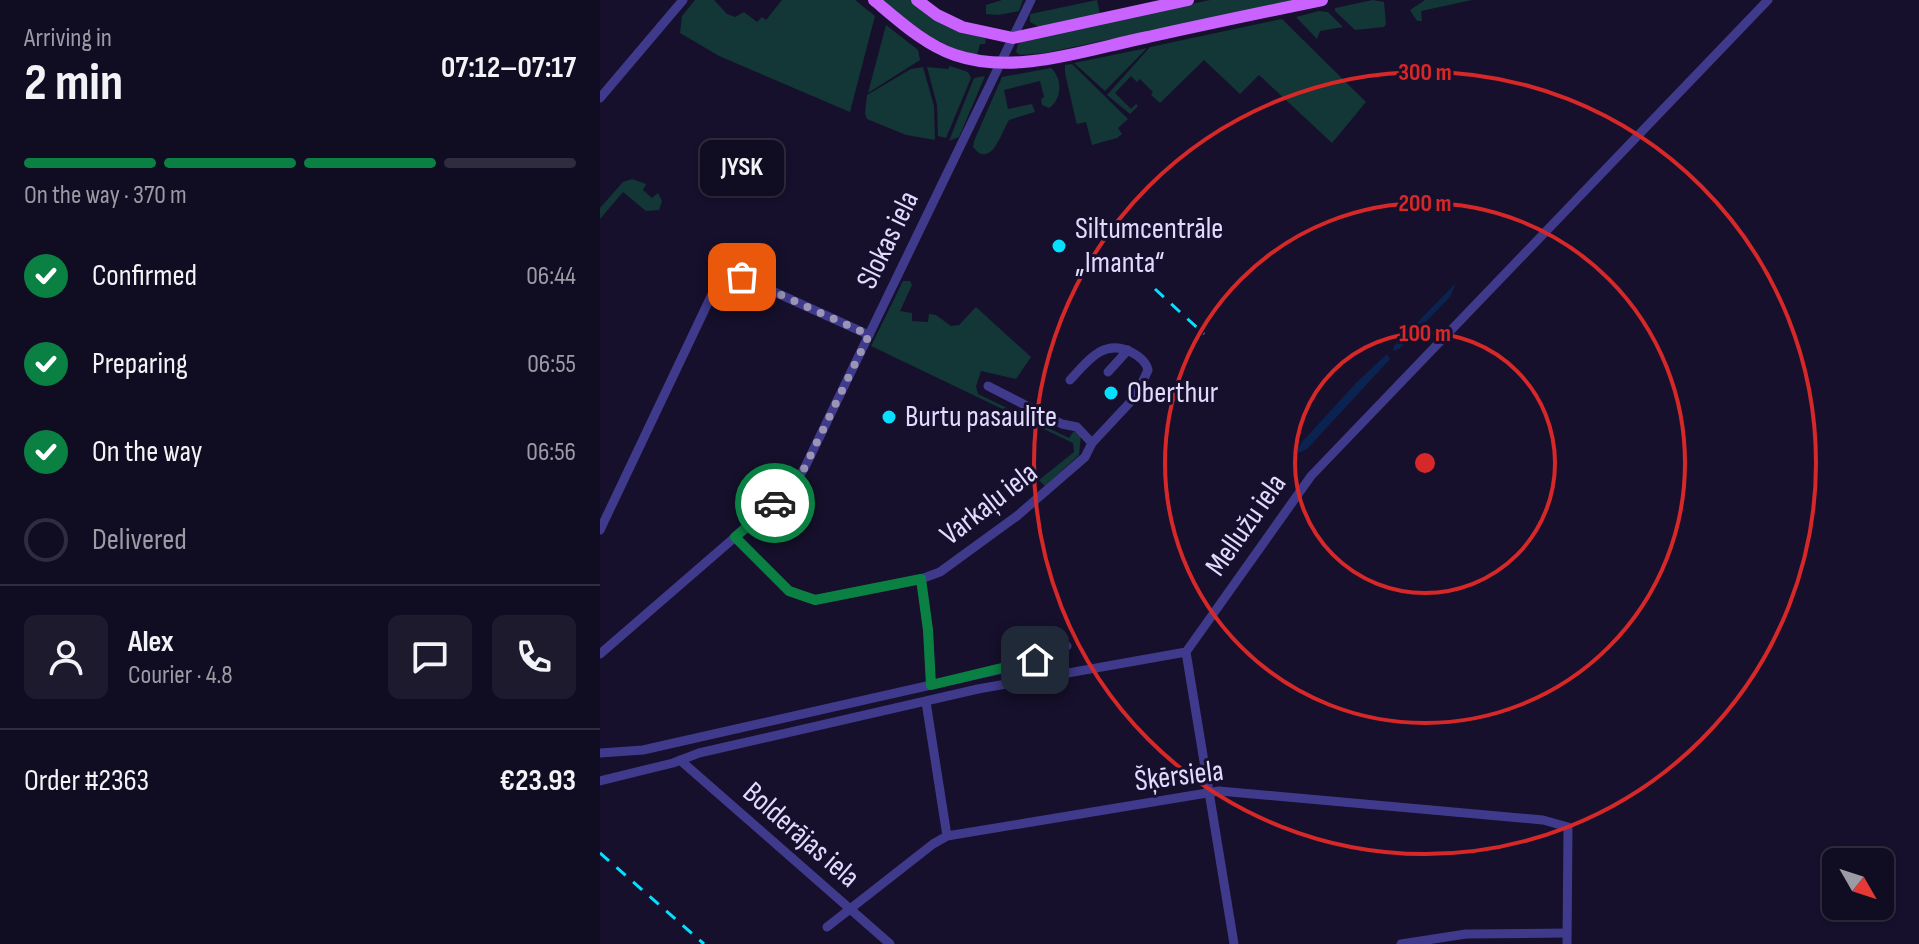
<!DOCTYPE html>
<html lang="en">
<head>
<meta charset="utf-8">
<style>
	:root { --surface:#100c21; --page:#1e1a2e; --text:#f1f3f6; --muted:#9c9ba5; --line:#302c3f; --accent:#0b8043 }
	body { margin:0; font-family:"Sofia Sans Condensed",sans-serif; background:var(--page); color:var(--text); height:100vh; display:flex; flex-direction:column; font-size:30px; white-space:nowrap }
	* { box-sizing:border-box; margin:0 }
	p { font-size:26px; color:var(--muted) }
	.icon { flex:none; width:44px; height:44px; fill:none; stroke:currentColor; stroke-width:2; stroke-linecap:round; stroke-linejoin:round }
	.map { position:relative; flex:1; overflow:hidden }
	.panel { display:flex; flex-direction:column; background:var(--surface); width:600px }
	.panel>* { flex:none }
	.needle { width:52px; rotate:129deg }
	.tools { position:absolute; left:1222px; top:848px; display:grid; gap:16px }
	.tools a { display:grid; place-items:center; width:72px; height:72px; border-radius:12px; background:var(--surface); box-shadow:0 2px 6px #0004,0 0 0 2px var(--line); font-size:40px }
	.pin { position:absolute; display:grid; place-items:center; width:68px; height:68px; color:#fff; margin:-34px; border-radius:16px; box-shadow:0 4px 12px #0006 }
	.courier { position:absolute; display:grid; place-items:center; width:80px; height:80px; margin:-40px; border:6px solid #0b8043; border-radius:50%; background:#fff; color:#222; box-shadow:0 2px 10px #0007 }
	.bubble { position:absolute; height:56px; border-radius:12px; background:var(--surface); box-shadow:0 2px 6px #0004,0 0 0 2px var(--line); font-size:26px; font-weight:700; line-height:56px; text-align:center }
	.summary em { font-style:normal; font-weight:700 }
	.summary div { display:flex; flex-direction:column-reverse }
	.summary { display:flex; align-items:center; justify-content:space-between; height:136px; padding:0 24px }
	h1 { font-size:52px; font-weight:700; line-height:60px }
	.bar { display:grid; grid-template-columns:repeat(4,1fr); gap:12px 8px; align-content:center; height:96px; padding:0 24px }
	.bar i { height:10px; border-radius:6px; background:var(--line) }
	.bar .active { background:var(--accent) }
	.bar p { grid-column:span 4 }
	.line { display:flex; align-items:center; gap:20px; padding:0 24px; border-top:2px solid var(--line) }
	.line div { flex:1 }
	.round { display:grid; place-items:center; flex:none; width:84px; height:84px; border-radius:12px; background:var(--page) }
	ol { padding:0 24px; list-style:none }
	li { display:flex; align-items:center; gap:24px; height:88px }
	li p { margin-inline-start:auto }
	li .icon { padding:8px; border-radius:50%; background:var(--accent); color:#fff; stroke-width:4 }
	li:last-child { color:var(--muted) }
	li i { width:44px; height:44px; border:4px solid var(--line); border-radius:50% }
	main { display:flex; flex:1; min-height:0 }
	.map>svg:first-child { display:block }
	.green { fill:#133636 }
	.water { fill:#0b2350 }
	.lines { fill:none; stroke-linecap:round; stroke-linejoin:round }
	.minor { stroke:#403a8c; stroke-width:9 }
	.major { stroke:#c962ff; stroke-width:12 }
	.rail { stroke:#07dfff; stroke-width:3; stroke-dasharray:12 10; stroke-linecap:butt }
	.done { stroke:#9a94b5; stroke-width:8; stroke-dasharray:0 14.4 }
	.route { stroke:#0b8043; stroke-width:10 }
	.ring { fill:none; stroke:#d62828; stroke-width:4 }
	.poi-dot { fill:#07dfff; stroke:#16102c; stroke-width:3 }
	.labels { text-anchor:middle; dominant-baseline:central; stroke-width:6; stroke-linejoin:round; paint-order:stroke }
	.poi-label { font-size:30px; fill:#e1dbff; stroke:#16102c; text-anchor:start }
	.street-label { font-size:30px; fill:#e1dbff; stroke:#16102c }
	.centre { fill:#d62828; stroke:#16102c; stroke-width:4 }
	.ring-label { font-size:24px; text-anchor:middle; font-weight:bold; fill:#d62828; stroke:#16102c; stroke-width:6; stroke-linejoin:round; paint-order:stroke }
</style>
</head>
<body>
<main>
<section class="panel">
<div class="summary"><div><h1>2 min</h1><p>Arriving in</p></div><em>07:12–07:17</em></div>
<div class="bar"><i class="active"></i><i class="active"></i><i class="active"></i><i></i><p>On the way · 370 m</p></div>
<ol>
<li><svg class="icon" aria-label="check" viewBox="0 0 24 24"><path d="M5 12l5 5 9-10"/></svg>Confirmed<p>06:44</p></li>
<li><svg class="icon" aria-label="check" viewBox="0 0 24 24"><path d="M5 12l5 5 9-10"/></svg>Preparing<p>06:55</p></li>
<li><svg class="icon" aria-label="check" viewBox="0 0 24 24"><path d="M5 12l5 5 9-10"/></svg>On the way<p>06:56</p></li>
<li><i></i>Delivered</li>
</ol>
<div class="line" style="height:144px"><a class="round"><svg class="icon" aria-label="person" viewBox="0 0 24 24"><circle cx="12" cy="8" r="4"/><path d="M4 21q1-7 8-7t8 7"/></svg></a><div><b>Alex</b><p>Courier · 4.8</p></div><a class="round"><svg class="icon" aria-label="chat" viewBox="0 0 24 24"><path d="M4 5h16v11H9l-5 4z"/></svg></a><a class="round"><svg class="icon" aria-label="phone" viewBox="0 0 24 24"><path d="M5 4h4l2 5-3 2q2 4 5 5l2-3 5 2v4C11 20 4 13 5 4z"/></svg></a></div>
<div class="line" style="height:104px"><div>Order #2363</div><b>€23.93</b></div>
</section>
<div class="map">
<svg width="1319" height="944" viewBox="0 0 1319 944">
	<rect width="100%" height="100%" fill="#16102c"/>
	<g class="green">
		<path d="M95 0H114L127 14 135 17 144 12 157 22 162 17 166 20 182 0H255L275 16 250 112 119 56 80 33 82 16Z"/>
		<path d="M281 0H310L346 26 386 39 385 44H380L377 55C339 48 311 23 281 0Z"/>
		<path d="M402 0H423L419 11 398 15 386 14V5Z"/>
		<path d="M497 0 500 14 439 27 430 22V14Z"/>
		<path d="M610 0H697L445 53 420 55 416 52 418 44 426 39Z"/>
		<path d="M773 0 784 2 786 24 784 27 755 30 735 11V8Z"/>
		<path d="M825 0H872L821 11 822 21H817L810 10Z"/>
		<path d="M719 11 728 12 743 27 720 31 717 39 696 17Z"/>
		<path d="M682 19 766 102 732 143 659 75 640 94 604 60 560 103 551 95 553 92 540 79 537 82 531 76 515 93 531 109 536 104 538 106 530 114 507 95 550 47Z"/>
		<path d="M286 25 318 50 320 60 268 93Z"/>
		<path d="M547 48 505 91 474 63Z"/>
		<path d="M472 64 528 119 518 128 522 134 517 138 492 145 486 122 477 124 476 121 465 73V65Z"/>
		<path d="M350 66 368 72 371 78 346 138 338 136 337 105 327 67 348 69Z"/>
		<path d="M323 67 334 106 335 140 306 135 267 119 265 114 267 95 311 69Z"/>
		<path d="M451 68C463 79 462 99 449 108L442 105 441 99 444 97 440 81 404 90 408 109 432 104 435 112 409 120C401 133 391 170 373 147L374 141 402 77Z"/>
		<path d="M385 76 359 137 349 141 374 78Z"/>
		<path d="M32 179 46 184 43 190 52 198 58 193 62 201 59 210 46 211 23 192 0 219V208L23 182Z"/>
		<path d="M303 281H310L312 285 300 311 312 313V321L328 322 329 314 336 315 351 326 359 325 376 307 431 357 416 379 381 371 376 386 378 394 469 438 474 431 481 435 479 455 445 486 439 480 474 452 473 443 271 346Z"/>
	</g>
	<g class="water">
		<path d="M856 283 850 297 799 349 793 351 794 346Z"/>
		<path d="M787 354 790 359 707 449 699 453 697 450 702 442 757 382Z"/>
	</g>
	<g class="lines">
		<g class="minor">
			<path d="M0 98 83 0"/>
			<path d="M508 372 528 350"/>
			<path d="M388 386 462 424 477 427 492 443"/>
			<path d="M0 530 124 269 269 335"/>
			<path d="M135 537 189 591 215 600 321 579 340 572 417 516 485 457 492 443 536 396 548 370C546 361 539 356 531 352 503 338 487 362 470 380"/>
			<path d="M321 579 328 630 331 685"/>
			<path d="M586 652 634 944"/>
			<path d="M0 654 171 506 197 480 205 467 431 0"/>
			<path d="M326 702 347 836"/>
			<path d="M0 753 43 750 402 669 435 660 467 646"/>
			<path d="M80 760 290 944"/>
			<path d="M0 781 73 763 99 753 378 689 586 652 711 476 1168 0"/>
			<path d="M227 927 333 844 347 836 619 791 943 820 968 827 967 944"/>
			<path d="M801 944 866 934 967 933"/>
		</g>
		<g class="major">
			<path d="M274 0C298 20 325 45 355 55 416 76 488 49 548 37 606 24 664 12 722 0"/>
			<path d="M317 0 337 15 362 27 413 38 588 0"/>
		</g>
		<g class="rail">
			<path d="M555 289 604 334"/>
			<path d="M0 853 104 944"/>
		</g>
	</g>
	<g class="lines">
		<path class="done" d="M142 277 269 335 205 467 197 480 175 503"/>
		<path class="route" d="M175 503 135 537 189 591 215 600 321 579 328 630 331 685 435 660"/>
	</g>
	<g class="ring">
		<circle cx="825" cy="463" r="130"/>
		<circle cx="825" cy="463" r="260"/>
		<circle cx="825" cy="463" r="391"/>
	</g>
	<g class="poi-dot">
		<circle cx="459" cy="246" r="8"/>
		<circle cx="511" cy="393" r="8"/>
		<circle cx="289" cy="417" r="8"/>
	</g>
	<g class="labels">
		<g class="poi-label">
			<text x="475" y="229">Siltumcentrāle<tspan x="475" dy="34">„Imanta“</tspan></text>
			<text x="527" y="393">Oberthur</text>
			<text x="305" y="417">Burtu pasaulīte</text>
		</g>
		<g class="street-label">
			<text transform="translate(288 240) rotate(-64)">Slokas iela</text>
			<text transform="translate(389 504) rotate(-38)">Varkaļu iela</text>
			<text transform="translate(646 525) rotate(-55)">Mellužu iela</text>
			<text transform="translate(579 776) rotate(-7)">Šķērsiela</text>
			<text transform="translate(201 835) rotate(41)">Bolderājas iela</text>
		</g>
	</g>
	<circle cx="825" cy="463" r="12" class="centre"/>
	<g class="ring-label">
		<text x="825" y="80">300 m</text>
		<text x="825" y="211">200 m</text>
		<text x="825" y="341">100 m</text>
	</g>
</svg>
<div class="tools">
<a><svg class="needle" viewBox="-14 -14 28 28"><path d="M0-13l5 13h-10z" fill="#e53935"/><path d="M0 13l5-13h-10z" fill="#9c9ba5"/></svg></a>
</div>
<div class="pin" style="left:142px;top:277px;background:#ea580c"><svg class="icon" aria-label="bag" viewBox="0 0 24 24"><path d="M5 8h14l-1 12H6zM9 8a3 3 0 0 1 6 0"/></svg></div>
<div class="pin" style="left:435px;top:660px;background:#1f2937"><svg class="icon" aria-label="home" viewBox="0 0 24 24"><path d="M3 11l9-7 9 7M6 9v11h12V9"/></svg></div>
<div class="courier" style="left:175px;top:503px"><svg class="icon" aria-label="car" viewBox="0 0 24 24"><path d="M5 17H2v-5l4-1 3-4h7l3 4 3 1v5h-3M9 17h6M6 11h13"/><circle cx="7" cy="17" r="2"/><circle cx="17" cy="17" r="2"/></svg></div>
<div class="bubble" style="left:100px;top:140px;width:84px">JYSK</div>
</div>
</main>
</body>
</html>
